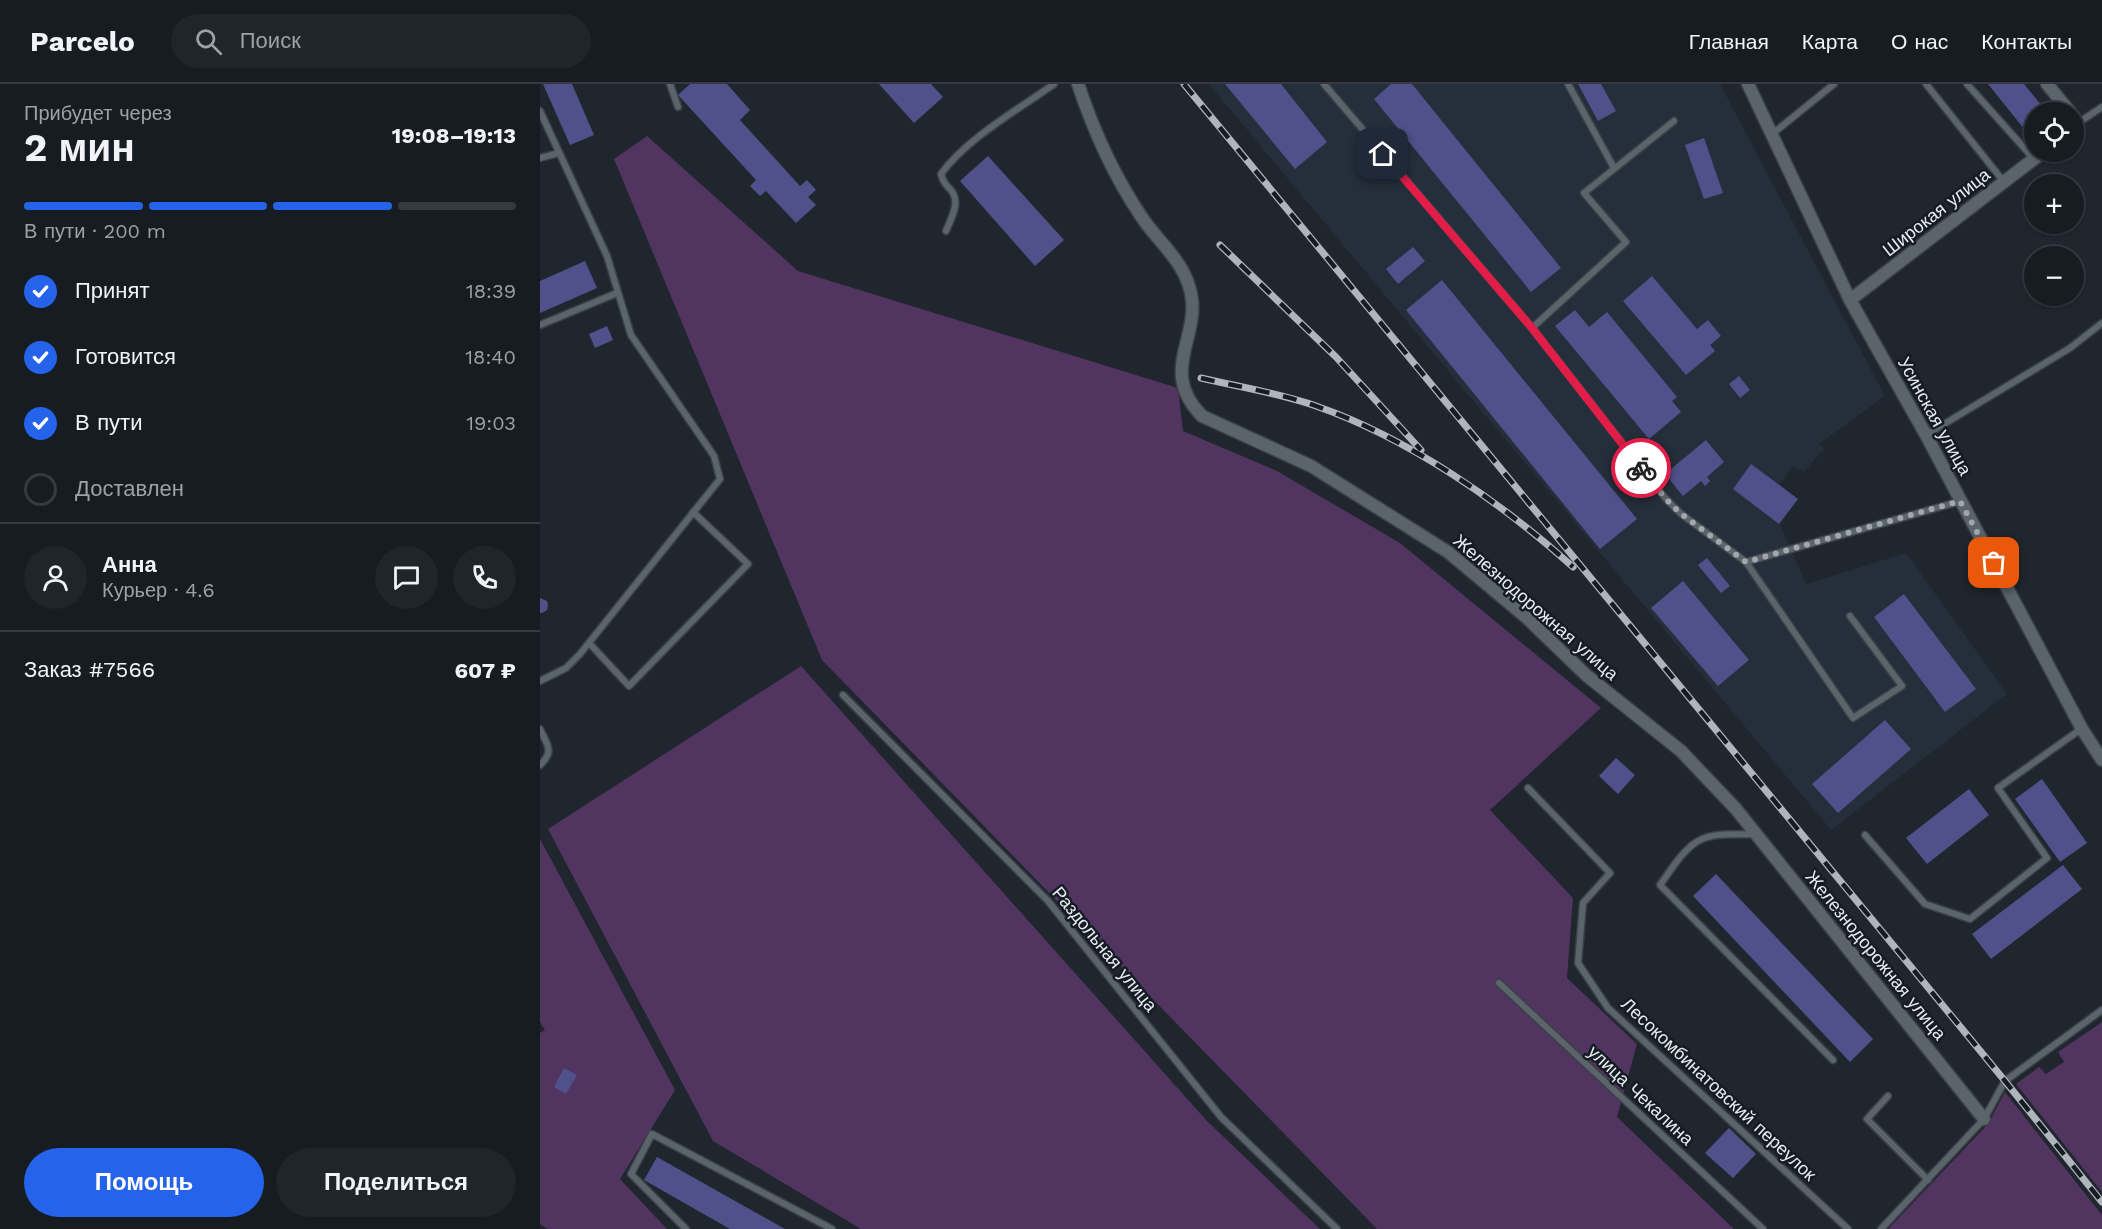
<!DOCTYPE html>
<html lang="ru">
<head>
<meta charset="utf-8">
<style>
	:root { --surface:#171c22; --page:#20252a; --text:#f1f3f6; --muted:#9ea1a5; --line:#363a40; --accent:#2563eb }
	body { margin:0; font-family:"Work Sans",sans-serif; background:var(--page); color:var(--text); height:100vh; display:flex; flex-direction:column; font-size:22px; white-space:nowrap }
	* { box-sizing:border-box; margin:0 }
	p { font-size:20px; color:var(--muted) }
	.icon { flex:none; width:33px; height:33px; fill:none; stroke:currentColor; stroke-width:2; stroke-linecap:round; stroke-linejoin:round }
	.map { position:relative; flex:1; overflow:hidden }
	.drawer { display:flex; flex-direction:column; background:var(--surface); width:540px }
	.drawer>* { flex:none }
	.tools { position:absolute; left:1484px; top:18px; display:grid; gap:12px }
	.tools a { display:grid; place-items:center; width:60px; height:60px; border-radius:50%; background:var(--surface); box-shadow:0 2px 4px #0004,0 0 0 2px var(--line); font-size:30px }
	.pin { position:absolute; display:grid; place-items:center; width:51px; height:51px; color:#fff; margin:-26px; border-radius:12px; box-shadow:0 3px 9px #0006 }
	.courier { position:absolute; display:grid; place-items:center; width:60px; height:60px; margin:-30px; border:4px solid #e11d48; border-radius:50%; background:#fff; color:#222; box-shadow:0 2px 8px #0007 }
	.overview em { font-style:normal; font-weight:700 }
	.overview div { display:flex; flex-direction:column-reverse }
	.overview { display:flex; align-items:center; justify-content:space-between; height:102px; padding:0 24px }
	h1 { font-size:39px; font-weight:700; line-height:45px }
	.bar { display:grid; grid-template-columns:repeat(4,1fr); gap:9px 6px; align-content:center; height:72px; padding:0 24px }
	.bar i { height:8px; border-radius:4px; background:var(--line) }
	.bar .current { background:var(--accent) }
	.bar p { grid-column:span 4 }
	.line { display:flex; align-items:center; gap:15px; padding:0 24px; border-top:2px solid var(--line) }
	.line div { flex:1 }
	.round { display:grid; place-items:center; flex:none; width:63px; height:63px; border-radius:32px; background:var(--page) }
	ol { padding:0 24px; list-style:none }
	li { display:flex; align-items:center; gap:18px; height:66px }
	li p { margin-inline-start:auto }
	li .icon { padding:6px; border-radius:50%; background:var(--accent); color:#fff; stroke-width:4 }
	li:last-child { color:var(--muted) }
	li i { width:33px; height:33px; border:3px solid var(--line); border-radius:50% }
	.primary-button { display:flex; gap:12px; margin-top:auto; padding:12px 24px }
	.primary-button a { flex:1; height:69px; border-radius:36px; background:var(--accent); color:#fff; font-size:24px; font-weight:700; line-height:69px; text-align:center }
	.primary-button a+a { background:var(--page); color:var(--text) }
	header { display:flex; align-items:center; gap:36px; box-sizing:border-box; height:84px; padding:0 30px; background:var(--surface); border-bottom:2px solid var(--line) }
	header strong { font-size:28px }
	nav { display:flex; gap:33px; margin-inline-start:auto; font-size:21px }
	.search { width:420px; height:54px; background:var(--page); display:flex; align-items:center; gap:15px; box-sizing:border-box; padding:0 21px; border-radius:33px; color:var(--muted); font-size:22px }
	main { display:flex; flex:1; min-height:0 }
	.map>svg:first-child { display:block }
	.built { fill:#242f3b }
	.green { fill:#51345f }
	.building { fill:#50518b }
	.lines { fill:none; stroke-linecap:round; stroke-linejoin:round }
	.service-casing { stroke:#3a4045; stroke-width:9 }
	.minor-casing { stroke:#3a4045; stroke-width:15 }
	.service { stroke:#5b636b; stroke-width:6 }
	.minor { stroke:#5b636b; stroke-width:12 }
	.rail-casing { stroke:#afb5ba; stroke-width:7 }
	.rail { stroke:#161c23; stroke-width:4.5; stroke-dasharray:14; stroke-linecap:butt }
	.done { stroke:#a1a7ac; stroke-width:6; stroke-dasharray:0 10.8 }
	.route { stroke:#e11d48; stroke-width:8 }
	.labels { text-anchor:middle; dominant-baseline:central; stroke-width:5; stroke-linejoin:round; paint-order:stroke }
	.street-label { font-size:18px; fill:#e7ecf1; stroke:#161c23 }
</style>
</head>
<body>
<header>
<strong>Parcelo</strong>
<div class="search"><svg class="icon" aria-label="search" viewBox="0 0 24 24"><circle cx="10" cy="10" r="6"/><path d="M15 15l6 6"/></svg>Поиск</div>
<nav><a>Главная</a><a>Карта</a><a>О нас</a><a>Контакты</a></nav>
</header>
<main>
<section class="drawer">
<div class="overview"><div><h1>2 мин</h1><p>Прибудет через</p></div><em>19:08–19:13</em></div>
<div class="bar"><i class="current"></i><i class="current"></i><i class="current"></i><i></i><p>В пути · 200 m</p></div>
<ol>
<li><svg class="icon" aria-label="check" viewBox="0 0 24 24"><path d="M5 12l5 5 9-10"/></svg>Принят<p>18:39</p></li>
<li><svg class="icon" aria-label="check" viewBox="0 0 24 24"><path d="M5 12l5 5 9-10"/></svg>Готовится<p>18:40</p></li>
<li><svg class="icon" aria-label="check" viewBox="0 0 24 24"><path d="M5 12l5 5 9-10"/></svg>В пути<p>19:03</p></li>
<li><i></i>Доставлен</li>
</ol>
<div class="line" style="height:108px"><a class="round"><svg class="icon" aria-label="person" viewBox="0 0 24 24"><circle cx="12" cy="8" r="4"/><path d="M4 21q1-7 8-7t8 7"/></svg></a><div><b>Анна</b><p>Курьер · 4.6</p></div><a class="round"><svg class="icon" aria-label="chat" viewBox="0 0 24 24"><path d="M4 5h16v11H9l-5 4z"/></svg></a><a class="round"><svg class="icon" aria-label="phone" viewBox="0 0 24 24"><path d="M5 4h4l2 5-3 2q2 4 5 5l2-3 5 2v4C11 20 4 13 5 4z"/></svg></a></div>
<div class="line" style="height:78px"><div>Заказ #7566</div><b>607 ₽</b></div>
<div class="primary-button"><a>Помощь</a><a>Поделиться</a></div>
</section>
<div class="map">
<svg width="1562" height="1145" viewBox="0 0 1562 1145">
	<rect width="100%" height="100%" fill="#1f262d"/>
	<path class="built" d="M669 0H1180L1345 312 1279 360 1284 365 1264 388 1253 382 1239 401 1258 415 1240 440 1266 500 1366 469 1467 610 1291 746Z"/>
	<g class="green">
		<path d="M107 52 258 187 638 304 643 347 737 387 860 459 1061 624 950 726 1033 814 1027 894 1097 960 1077 1033 1194 1145H837L282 576 74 75Z"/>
		<path d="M261 582 667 1037 780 1145H321L173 1057 8 745Z"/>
		<path d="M0 755 135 1006 80 1095 127 1145H8L0 1140V949L5 946 0 938Z"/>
		<path d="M1562 938V1108L1476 1000 1499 983 1506 990 1524 978 1518 968Z"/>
		<path d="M1465 1008 1562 1131V1145H1348L1448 1040Z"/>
	</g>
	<g class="building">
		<path d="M3 0H32L54 51 30 61Z"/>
		<path d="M150 0H187L210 26 200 36 260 102 267 96 276 106 268 113 276 121 256 139 226 107 220 112 210 102 216 96 138 11Z"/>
		<path d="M339 0H391L403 13 374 39Z"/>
		<path d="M685 0H741L787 58 755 85Z"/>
		<path d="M851 0H872L1021 184 991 208 834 15Z"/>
		<path d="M1038 0H1061L1076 27 1058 37Z"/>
		<path d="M1448 0H1484L1507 28H1494V47L1489 51Z"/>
		<path d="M1164 54 1183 109 1164 115 1145 61Z"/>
		<path d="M448 72 524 156 495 182 420 97Z"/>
		<path d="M873 163 885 177 858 200 846 185Z"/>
		<path d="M45 177 57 204 0 229V197Z"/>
		<path d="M1112 192 1157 245 1168 236 1181 252 1170 261 1175 267 1146 291 1083 217Z"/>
		<path d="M902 196 1097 435 1060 465 866 226Z"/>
		<path d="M1035 226 1049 243 1067 228 1137 313 1132 317 1141 328 1109 355 1015 242Z"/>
		<path d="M67 242 73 256 55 264 49 250Z"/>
		<path d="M1199 292 1210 306 1200 314 1189 300Z"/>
		<path d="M1166 356 1184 378 1167 393 1170 397 1165 402 1161 397 1143 412 1125 390Z"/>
		<path d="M1211 380 1258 415 1239 440 1193 405Z"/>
		<path d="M1167 474 1190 502 1181 509 1158 481Z"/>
		<path d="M1143 497 1209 576 1178 602 1111 524Z"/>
		<path d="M1364 510 1436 605 1405 628 1334 533Z"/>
		<path d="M0 514 7 517 8 521 7 526 2 529H0Z"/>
		<path d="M1345 636 1371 665 1298 729 1272 700Z"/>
		<path d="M1076 674 1095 691 1078 710 1059 692Z"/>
		<path d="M1502 695 1547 759 1520 778 1475 715Z"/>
		<path d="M1429 705 1449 731 1387 780 1366 754Z"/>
		<path d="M1523 781 1542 805 1451 875 1432 850Z"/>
		<path d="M1176 790 1333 955 1310 978 1153 812Z"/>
		<path d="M24 984 37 991 26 1010 14 1003Z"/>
		<path d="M1189 1044 1216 1070 1193 1094 1165 1069Z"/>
		<path d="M117 1073 245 1145H190L104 1096Z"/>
	</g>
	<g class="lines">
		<g class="service-casing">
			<g id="service">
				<path d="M130 0 138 23"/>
				<path d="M784 0 992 244 1126 415 1140 429 1206 478 1313 634 1362 602 1310 532"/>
				<path d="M1028 0 1074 84"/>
				<path d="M1386 0 1464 98"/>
				<path d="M1427 0 1494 75"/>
				<path d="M0 27 67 172 91 251 174 372 180 395 40 570 26 584 0 597"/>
				<path d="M1538 39 1562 23"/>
				<path d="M1231 51 1294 0"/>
				<path d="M0 74 19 69"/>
				<path d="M406 147C411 134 421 119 411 106 406 101 403 98 401 90 426 55 479 25 514 0"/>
				<path d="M0 241 77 209"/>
				<path d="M992 244 1086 158 1044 109 1134 37"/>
				<path d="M1386 351 1530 264 1562 239"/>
				<path d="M1206 478 1421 417"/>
				<path d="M50 560 89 602 208 480 153 428"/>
				<path d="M303 611 508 817 681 1033 797 1145"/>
				<path d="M0 645C7 661 15 667 0 681"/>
				<path d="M988 704 1070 789 1043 819 1038 879 1068 924 1308 1145"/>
				<path d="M1215 750C1198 751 1178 748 1162 755 1144 763 1131 786 1120 801L1293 976"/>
				<path d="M1325 751 1385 820 1430 835 1507 774 1458 704 1541 645"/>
				<path d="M959 899 1223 1145"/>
				<path d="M1348 1012 1327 1035 1388 1096"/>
				<path d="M146 1145 91 1090 112 1050 292 1145"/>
				<path d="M1341 1145 1444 1035 1465 997 1562 926"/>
			</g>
		</g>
		<g class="minor-casing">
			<g id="minor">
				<path d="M538 0C553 45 574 92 601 132 615 154 639 173 648 199 667 250 615 284 662 332L771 382 908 468 987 534 1046 591 1141 667 1196 725 1444 1035"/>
				<path d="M1208 0 1310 216 1386 351 1542 645 1562 676"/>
				<path d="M1507 0 1530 28"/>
				<path d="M1533 32 1538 39 1533 43"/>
				<path d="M1310 216 1503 68"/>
			</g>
		</g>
		<use href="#service" class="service"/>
		<use href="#minor" class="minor"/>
		<g class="rail-casing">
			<g id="rail">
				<path d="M644 0 1465 997 1562 1118"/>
				<path d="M680 161 796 273 881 366"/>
				<path d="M661 294C699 303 739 309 776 322 868 354 961 418 1033 483"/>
			</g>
		</g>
		<use href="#rail" class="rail"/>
	</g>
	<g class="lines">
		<path class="done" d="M1101 384 1126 415 1140 429 1206 478 1420 417 1454 479"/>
		<path class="route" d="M843 70 992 244 1101 384"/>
	</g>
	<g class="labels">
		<g class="street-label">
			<text transform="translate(1396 128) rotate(-38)">Широкая улица</text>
			<text transform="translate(1395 332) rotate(61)">Усинская улица</text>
			<text transform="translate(996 523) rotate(41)">Железнодорожная улица</text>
			<text transform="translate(565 865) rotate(51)">Раздольная улица</text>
			<text transform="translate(1336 871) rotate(51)">Железнодорожная улица</text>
			<text transform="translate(1179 1005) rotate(43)">Лесокомбинатовский переулок</text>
			<text transform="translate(1101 1011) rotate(43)">улица Чекалина</text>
		</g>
	</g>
</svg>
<div class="tools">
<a><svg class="icon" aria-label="locate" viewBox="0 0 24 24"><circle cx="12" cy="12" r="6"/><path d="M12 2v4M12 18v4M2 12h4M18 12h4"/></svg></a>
<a>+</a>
<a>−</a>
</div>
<div class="pin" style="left:1454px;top:479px;background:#ea580c"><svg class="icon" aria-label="bag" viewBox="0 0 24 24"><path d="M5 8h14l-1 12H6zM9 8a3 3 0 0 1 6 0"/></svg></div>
<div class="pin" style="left:843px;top:70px;background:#1f2937"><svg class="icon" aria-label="home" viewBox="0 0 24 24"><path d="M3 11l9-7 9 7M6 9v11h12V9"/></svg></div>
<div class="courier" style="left:1101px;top:384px"><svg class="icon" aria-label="bike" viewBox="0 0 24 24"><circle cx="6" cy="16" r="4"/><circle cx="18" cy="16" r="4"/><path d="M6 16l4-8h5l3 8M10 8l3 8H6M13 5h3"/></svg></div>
</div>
</main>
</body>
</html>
